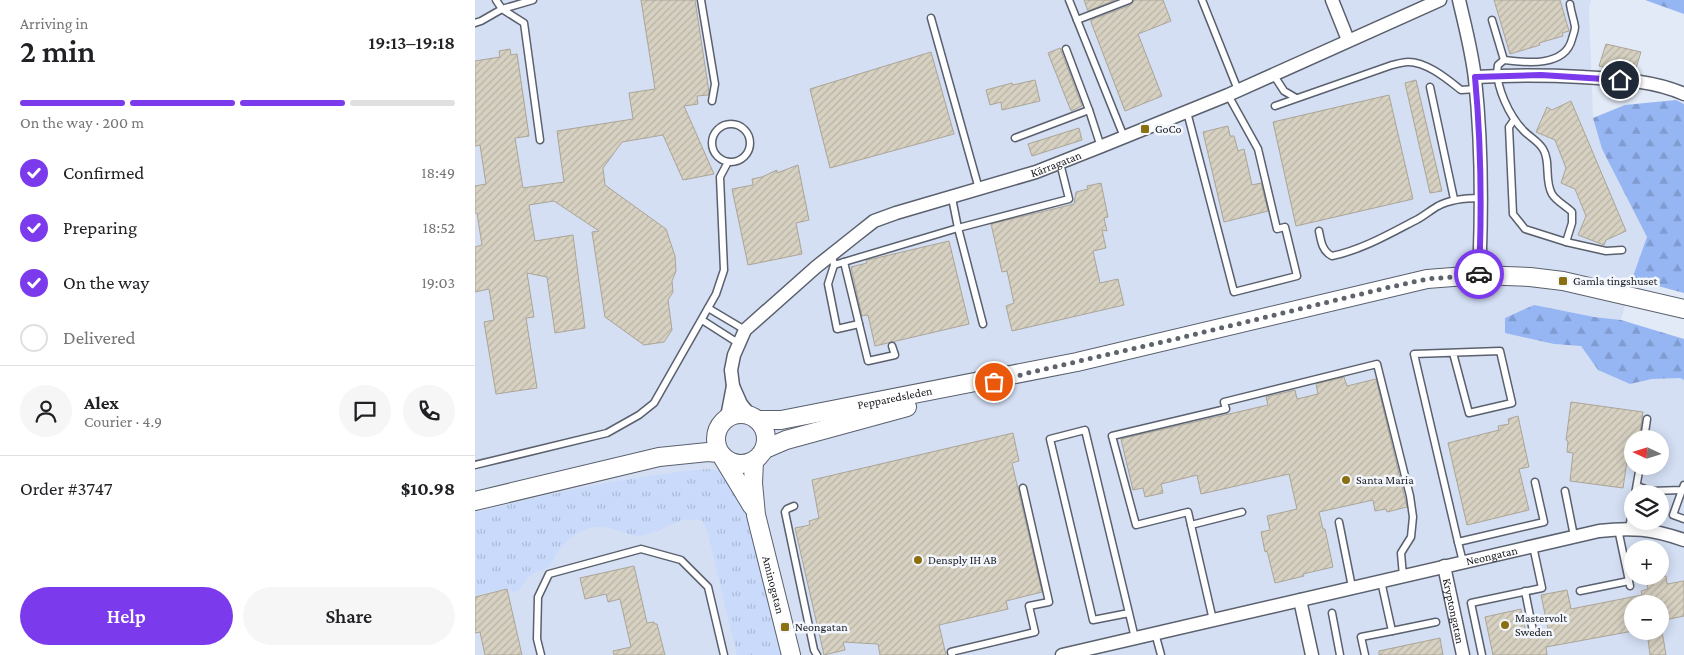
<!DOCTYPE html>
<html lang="en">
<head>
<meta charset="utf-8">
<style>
	:root { --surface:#fff; --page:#f6f6f6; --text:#202124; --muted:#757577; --line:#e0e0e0; --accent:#7c3aed }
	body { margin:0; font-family:"Crimson Pro",serif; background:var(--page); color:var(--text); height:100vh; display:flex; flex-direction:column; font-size:19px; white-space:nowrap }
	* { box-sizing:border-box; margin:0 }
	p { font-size:16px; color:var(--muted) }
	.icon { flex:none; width:28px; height:28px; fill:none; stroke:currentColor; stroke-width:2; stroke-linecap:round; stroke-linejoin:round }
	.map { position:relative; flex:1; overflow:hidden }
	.panel { display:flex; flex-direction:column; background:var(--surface); width:475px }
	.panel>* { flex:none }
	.needle { width:32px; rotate:274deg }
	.controls { position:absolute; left:1149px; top:430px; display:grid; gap:10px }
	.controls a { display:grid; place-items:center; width:45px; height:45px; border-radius:50%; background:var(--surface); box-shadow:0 2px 12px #0003; font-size:25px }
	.pin { position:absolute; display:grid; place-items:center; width:42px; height:42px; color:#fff; margin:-21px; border:2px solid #fff; border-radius:50%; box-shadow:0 1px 5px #0007 }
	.courier { position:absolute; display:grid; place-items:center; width:50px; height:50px; margin:-25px; border:4px solid #7c3aed; border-radius:50%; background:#fff; color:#222; box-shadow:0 1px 6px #0007 }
	.headline em { font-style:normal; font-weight:600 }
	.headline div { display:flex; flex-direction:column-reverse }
	.headline { display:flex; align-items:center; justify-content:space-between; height:85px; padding:0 20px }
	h1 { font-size:32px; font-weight:600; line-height:38px }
	.bar { display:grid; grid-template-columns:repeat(4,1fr); gap:8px 5px; align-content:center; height:60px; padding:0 20px }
	.bar i { height:6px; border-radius:4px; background:var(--line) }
	.bar .active { background:var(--accent) }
	.bar p { grid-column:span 4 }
	.line { display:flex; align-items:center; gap:12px; padding:0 20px; border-top:1px solid var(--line) }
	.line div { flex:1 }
	.round { display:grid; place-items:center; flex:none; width:52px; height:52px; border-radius:26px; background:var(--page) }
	ol { padding:0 20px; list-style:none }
	li { display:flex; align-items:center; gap:15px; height:55px }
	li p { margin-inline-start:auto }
	li .icon { padding:5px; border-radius:50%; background:var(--accent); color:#fff; stroke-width:4 }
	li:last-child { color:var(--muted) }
	li i { width:28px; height:28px; border:2px solid var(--line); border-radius:50% }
	.primary-button { display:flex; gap:10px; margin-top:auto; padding:10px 20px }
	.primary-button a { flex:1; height:58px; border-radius:30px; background:var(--accent); color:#fff; font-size:20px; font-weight:600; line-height:58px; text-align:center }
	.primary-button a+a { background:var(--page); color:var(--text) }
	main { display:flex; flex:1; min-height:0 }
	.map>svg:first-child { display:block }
	.built { fill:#d4dff4; fill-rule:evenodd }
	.grass { fill:url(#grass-tufts) }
	.forest { fill:url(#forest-firs) }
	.building { fill:url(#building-hatch); stroke:#aba597 }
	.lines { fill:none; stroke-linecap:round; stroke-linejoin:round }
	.lane-casing { stroke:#5a606d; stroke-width:9 }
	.street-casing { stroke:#5a606d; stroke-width:15 }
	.secondary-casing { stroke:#5a606d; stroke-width:20 }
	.lane { stroke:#fff; stroke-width:6 }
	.street { stroke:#fff; stroke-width:12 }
	.secondary { stroke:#fff; stroke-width:18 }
	.done { stroke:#5f636c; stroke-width:5; stroke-dasharray:0 9 }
	.route { stroke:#7c3aed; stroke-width:6 }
	.poi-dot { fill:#8b7012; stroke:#f3f7fd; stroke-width:2 }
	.labels { text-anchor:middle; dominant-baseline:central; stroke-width:5; stroke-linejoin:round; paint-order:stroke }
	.poi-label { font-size:12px; fill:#191b20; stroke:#f3f7fd; text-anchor:start }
	.street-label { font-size:12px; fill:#191b20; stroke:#f3f7fd }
</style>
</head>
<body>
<main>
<section class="panel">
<div class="headline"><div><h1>2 min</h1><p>Arriving in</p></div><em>19:13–19:18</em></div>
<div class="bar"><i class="active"></i><i class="active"></i><i class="active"></i><i></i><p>On the way · 200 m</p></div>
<ol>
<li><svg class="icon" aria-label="check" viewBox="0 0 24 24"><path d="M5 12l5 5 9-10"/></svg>Confirmed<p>18:49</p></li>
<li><svg class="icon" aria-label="check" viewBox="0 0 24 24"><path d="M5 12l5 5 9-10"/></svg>Preparing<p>18:52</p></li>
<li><svg class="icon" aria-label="check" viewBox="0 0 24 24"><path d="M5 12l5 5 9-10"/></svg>On the way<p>19:03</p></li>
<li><i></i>Delivered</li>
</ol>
<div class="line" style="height:90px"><a class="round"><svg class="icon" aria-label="person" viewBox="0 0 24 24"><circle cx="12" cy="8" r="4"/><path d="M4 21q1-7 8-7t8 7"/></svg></a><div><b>Alex</b><p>Courier · 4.9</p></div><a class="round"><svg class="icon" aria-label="chat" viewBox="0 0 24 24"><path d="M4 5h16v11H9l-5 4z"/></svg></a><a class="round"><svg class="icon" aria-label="phone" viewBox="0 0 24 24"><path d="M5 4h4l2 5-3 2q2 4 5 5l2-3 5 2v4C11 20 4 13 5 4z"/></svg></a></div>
<div class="line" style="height:65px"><div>Order #3747</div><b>$10.98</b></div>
<div class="primary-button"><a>Help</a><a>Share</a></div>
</section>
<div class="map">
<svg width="1209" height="655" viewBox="0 0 1209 655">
	<defs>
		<pattern id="grass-tufts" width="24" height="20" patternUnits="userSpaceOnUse" patternTransform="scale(1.25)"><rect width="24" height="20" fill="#c9dafa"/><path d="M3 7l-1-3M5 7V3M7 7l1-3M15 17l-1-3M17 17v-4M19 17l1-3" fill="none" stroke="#acbad6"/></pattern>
		<pattern id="forest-firs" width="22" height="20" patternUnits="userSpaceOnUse" patternTransform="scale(1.25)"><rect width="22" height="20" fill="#95b5f3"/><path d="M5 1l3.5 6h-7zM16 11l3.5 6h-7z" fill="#809bd0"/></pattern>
		<pattern id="building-hatch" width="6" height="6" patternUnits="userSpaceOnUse" patternTransform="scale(1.25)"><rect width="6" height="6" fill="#d7d1c2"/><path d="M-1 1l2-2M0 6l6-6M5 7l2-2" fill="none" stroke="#b8b3a6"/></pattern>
	</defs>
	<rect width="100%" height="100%" fill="#e2eaf8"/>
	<path class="built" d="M0 0H1116L1114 8 1118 118 1127 149 1172 237 1157 279 1146 320 1119 317 1079 344 1106 346 1123 370 1155 384 1177 379 1205 378 1209 380V655H0ZM1158 439H1185V466H1158ZM1158 494H1185V521H1158ZM1158 549H1185V576H1158ZM1158 604H1185V631H1158Z"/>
	<path class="grass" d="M232 469 245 471 250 475 269 506 279 539 308 655H262L232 530 227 521C207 515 192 528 173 534 149 543 133 513 100 535 93 539 86 547 81 554 79 558 77 564 73 567 71 569 66 570 63 571 54 575 49 582 45 590L37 592 35 588 0 595V513C76 493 154 476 232 469Z"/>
	<g class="forest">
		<path d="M1170 0H1209V14Z"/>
		<path d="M1201 100 1209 104V293L1157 279 1172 237 1127 149 1118 118 1150 105Z"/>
		<path d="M1059 305 1119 317 1146 320 1209 339V380L1205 378 1177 379 1155 384 1123 370 1106 346 1079 344 1030 333V318Z"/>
	</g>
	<g class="building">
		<path d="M166 0H220L234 92 233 95 222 96 223 104 209 106 239 174 208 180 188 135 147 142 128 168 130 185 191 229 200 256 201 271 197 281 198 292 193 300 197 330 189 342 169 345 130 317 117 232 124 231 79 201 54 205 60 241 98 235 110 328 80 333 72 277 52 273 59 317 51 318 62 388 21 394 9 322 19 320 14 289 0 292V247L7 245 2 213H0V186L11 184 5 145 0 146V61L25 57 24 51 35 49 36 55 42 54 54 136 40 138 48 188 89 182 82 131 158 119 154 93 180 89Z"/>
		<path d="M609 0H640L613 11Z"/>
		<path d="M659 0H688L696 21 663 34 687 96 650 111 616 22V20L656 5Z"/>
		<path d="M1019 0H1085L1094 31 1087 33 1088 36 1064 43 1065 45 1035 54Z"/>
		<path d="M1131 44 1166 52 1161 68 1145 63 1142 71 1124 66Z"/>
		<path d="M585 48 607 106 596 111 573 53Z"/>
		<path d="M456 52 479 134 355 168 335 89Z"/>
		<path d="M560 80 565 101 527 110 526 102 515 105 511 90 537 83 538 85Z"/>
		<path d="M941 80 967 191 955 193 930 83Z"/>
		<path d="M914 95 938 199 821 226 798 122Z"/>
		<path d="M1096 101 1151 231 1131 240 1129 245 1103 235 1111 216 1100 189 1086 183 1091 168 1080 140 1061 132 1072 107 1077 110Z"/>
		<path d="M753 126 755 136H759L763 151 769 149 777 185 786 183 793 211 749 222 728 132Z"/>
		<path d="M604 128 607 140 557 156 553 144Z"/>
		<path d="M323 165 334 220 321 223 327 254 273 265 257 189 278 185 277 179 287 177 302 170V173Z"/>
		<path d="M626 183 633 217 629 218 632 231 627 230 631 248 618 251 625 283 643 279 649 305 537 331 531 306 539 303 532 271 527 272 516 224 599 204 601 192 613 189 612 186Z"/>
		<path d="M474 241 494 324 400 346 393 315 387 316 376 267 392 263 391 261 393 260Z"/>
		<path d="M869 377 872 386 901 379 932 507 912 512 911 509 900 511 898 500 844 512 848 529H850L858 567 828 574 829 576 800 583 792 551 790 552 786 532 795 530 792 516 822 509 814 474 726 494 722 475 686 484 688 493 670 497 668 488 658 490 646 439 793 405 791 397 820 390 822 399 843 394 841 384Z"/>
		<path d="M1096 402 1168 412 1164 439H1158L1155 462 1152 461 1148 488 1095 481 1098 453 1092 452 1093 441 1091 440Z"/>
		<path d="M1043 416 1054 467 1044 469 1054 510 992 525 973 443 1024 430 1023 426 1034 424 1033 419Z"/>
		<path d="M538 433 544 461 537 463 567 592 531 601 533 609 464 625 471 655H405L403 644 368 642 370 650 349 655 320 528 335 525 334 521 344 518 337 480Z"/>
		<path d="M159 566 172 623 179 622 180 624H182L190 655H139L138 651 156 647 145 599 133 602 131 594 110 599 105 578Z"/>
		<path d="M1170 576H1191L1192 584 1209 581V616L1185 621V604H1158V631L1071 647 1072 655H1018L1010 617 1046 609 1052 638 1074 633 1066 595 1092 590 1096 609 1167 595 1166 591 1173 589Z"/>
		<path d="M32 589 47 655H10L5 632 0 633V597Z"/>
		<path d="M1172 631H1187L1191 655H1175Z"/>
		<path d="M965 638 968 655H904V651Z"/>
	</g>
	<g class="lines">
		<g class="lane-casing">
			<g id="lane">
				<path d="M21 0 27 9 49 23 65 140"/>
				<path d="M226 0 240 84 237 101"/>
				<path d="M594 0 649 137"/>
				<path d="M727 0 763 90"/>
				<path d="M1095 4C1096 12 1099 20 1100 27 1100 31 1098 35 1097 39 1090 67 1052 63 1029 60L1023 65C1019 85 1035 117 1049 131 1055 137 1064 142 1068 149 1076 162 1069 180 1077 194 1081 201 1091 206 1097 212V223L1091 242 1131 251 1147 250"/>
				<path d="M456 18 504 189"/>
				<path d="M602 20 654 0"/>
				<path d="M1017 20 1029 60"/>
				<path d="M0 23 6 21 27 9 58 0"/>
				<path d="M591 49 614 110"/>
				<path d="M798 74 809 91 821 98"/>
				<path d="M955 87 979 199"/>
				<path d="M800 106 917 65C922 64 928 62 933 62 952 62 972 79 986 90L1001 89"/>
				<path d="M712 112 759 292 822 276 810 227 802 229 783 149 753 95"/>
				<path d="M1039 120 1034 127 1038 214 1050 229 1091 242"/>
				<circle cx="256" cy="143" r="19"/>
				<path d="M540 138 614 110 626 147"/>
				<path d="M844 231C846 241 847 251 857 256 887 250 916 233 943 219 950 215 956 210 963 206 976 199 990 198 1005 198"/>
				<path d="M357 255 359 265 483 228 477 198"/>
				<path d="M369 262 393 361 420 355 417 346"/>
				<path d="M359 265 353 284 362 329 384 324"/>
				<path d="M233 308 270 330"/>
				<path d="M227 320 263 343"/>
				<path d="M508 324 483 228 594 199 585 163"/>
				<path d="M978 353 994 413 1037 403 1025 351 939 354 983 542"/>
				<path d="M1169 439 1172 419"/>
				<path d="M0 465 132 433 164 415 179 403 241 294 249 270 245 177 253 162"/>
				<path d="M1162 486 1176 491 1207 490 1209 485"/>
				<path d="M1207 490 1198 515 1209 519"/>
				<path d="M1090 491 1099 536"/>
				<path d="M1160 494 1165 466"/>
				<path d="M319 506 312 509 310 512 339 650 342 655"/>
				<path d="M864 522 877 587"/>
				<path d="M716 525 767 512"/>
				<path d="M1154 528 1158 507"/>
				<path d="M1143 529 1155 586"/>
				<path d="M988 562 983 542 1069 522 1060 482"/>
				<path d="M1050 591 1058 631"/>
				<path d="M1105 591 1154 581"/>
				<path d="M654 613 618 620 575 439 610 430 660 638"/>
				<path d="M857 613 865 655"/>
				<path d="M738 620 713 512 661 525 637 436 751 409 749 402 902 364 935 496 938 517 936 537 926 553 928 576"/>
				<path d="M917 631 961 622"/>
				<path d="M680 633 686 655"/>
				<path d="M66 655 62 639 63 597 74 574 166 549 206 560 233 587 249 655"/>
				<path d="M477 655 476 652 560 632 554 606 574 602 548 488"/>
				<path d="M890 655 886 637 917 631 906 581"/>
				<path d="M1007 655 996 603 1067 588 1058 546"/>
			</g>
		</g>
		<g class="street-casing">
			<g id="street">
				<path d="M857 0 873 40"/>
				<path d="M984 0C990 26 997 52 1000 79 1007 144 1007 210 1004 275"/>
				<path d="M1000 77C1036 75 1071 75 1107 77 1141 79 1178 80 1209 94"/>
				<path d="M258 386 266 404 275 415"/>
				<path id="s1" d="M252 417 258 386 256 370 259 355 270 330 341 267 380 236 399 221 421 213 561 172 627 146 753 95 965 0"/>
				<path id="s2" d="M969 566 988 655"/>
				<path d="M825 600 837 655"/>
				<path id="s3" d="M587 655 1124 531C1157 527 1177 529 1209 540"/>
			</g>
		</g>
		<g class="secondary-casing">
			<g id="secondary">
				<circle cx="266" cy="439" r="25"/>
				<path id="s4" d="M283 420H306L602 362 952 279 1004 275 1055 277 1088 281 1209 309"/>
				<path d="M290 449 311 440 432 407"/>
				<path d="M248 458 277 506"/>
				<path id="s5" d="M279 461 278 483 281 515 316 655"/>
				<path d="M0 501 184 457 233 452 244 453"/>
			</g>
		</g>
		<use href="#lane" class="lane"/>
		<use href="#street" class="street"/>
		<use href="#secondary" class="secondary"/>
	</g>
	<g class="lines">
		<path class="done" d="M519 382 557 372 709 337 911 288 952 279 1004 275V274"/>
		<path class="route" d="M1004 274C1007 209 1006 143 1000 77L1066 75 1145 80"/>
	</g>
	<g class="poi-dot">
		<rect x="665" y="124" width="10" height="10" rx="2.5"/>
		<rect x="1083" y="276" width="10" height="10" rx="2.5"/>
		<circle cx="871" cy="480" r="5"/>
		<circle cx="443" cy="560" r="5"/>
		<circle cx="1030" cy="625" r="5"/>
		<rect x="305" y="622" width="10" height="10" rx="2.5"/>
	</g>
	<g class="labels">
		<g class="poi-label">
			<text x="680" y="129">GoCo</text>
			<text x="1098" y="281">Gamla tingshuset</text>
			<text x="881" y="480">Santa Maria</text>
			<text x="453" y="560">Densply IH AB</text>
			<text x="1040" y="618">Mastervolt<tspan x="1040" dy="14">Sweden</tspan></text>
			<text x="320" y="627">Neongatan</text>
		</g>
		<g class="street-label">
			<text stroke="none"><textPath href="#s1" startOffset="450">Kärragatan</textPath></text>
			<text stroke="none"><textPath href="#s4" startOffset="139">Pepparedsleden</textPath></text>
			<text stroke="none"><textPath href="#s3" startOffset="441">Neongatan</textPath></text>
			<text stroke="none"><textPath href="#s5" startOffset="126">Aminogatan</textPath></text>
			<text stroke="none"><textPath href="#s2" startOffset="46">Kryptongatan</textPath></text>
		</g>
	</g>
</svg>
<div class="controls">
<a><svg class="needle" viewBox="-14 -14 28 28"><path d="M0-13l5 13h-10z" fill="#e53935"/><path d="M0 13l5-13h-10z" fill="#757577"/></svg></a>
<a><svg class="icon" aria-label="layers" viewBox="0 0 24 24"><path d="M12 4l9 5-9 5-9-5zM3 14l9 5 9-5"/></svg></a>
<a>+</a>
<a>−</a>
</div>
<div class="pin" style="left:519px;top:382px;background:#ea580c"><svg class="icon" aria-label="bag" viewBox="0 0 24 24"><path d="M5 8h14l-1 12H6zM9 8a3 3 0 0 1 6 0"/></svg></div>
<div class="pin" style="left:1145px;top:80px;background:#1f2937"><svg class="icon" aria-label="home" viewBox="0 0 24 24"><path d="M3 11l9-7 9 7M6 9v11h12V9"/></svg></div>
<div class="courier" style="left:1004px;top:274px"><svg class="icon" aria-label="car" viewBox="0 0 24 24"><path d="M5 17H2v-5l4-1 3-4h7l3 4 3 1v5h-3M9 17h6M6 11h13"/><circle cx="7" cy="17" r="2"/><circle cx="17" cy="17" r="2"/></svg></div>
</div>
</main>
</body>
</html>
